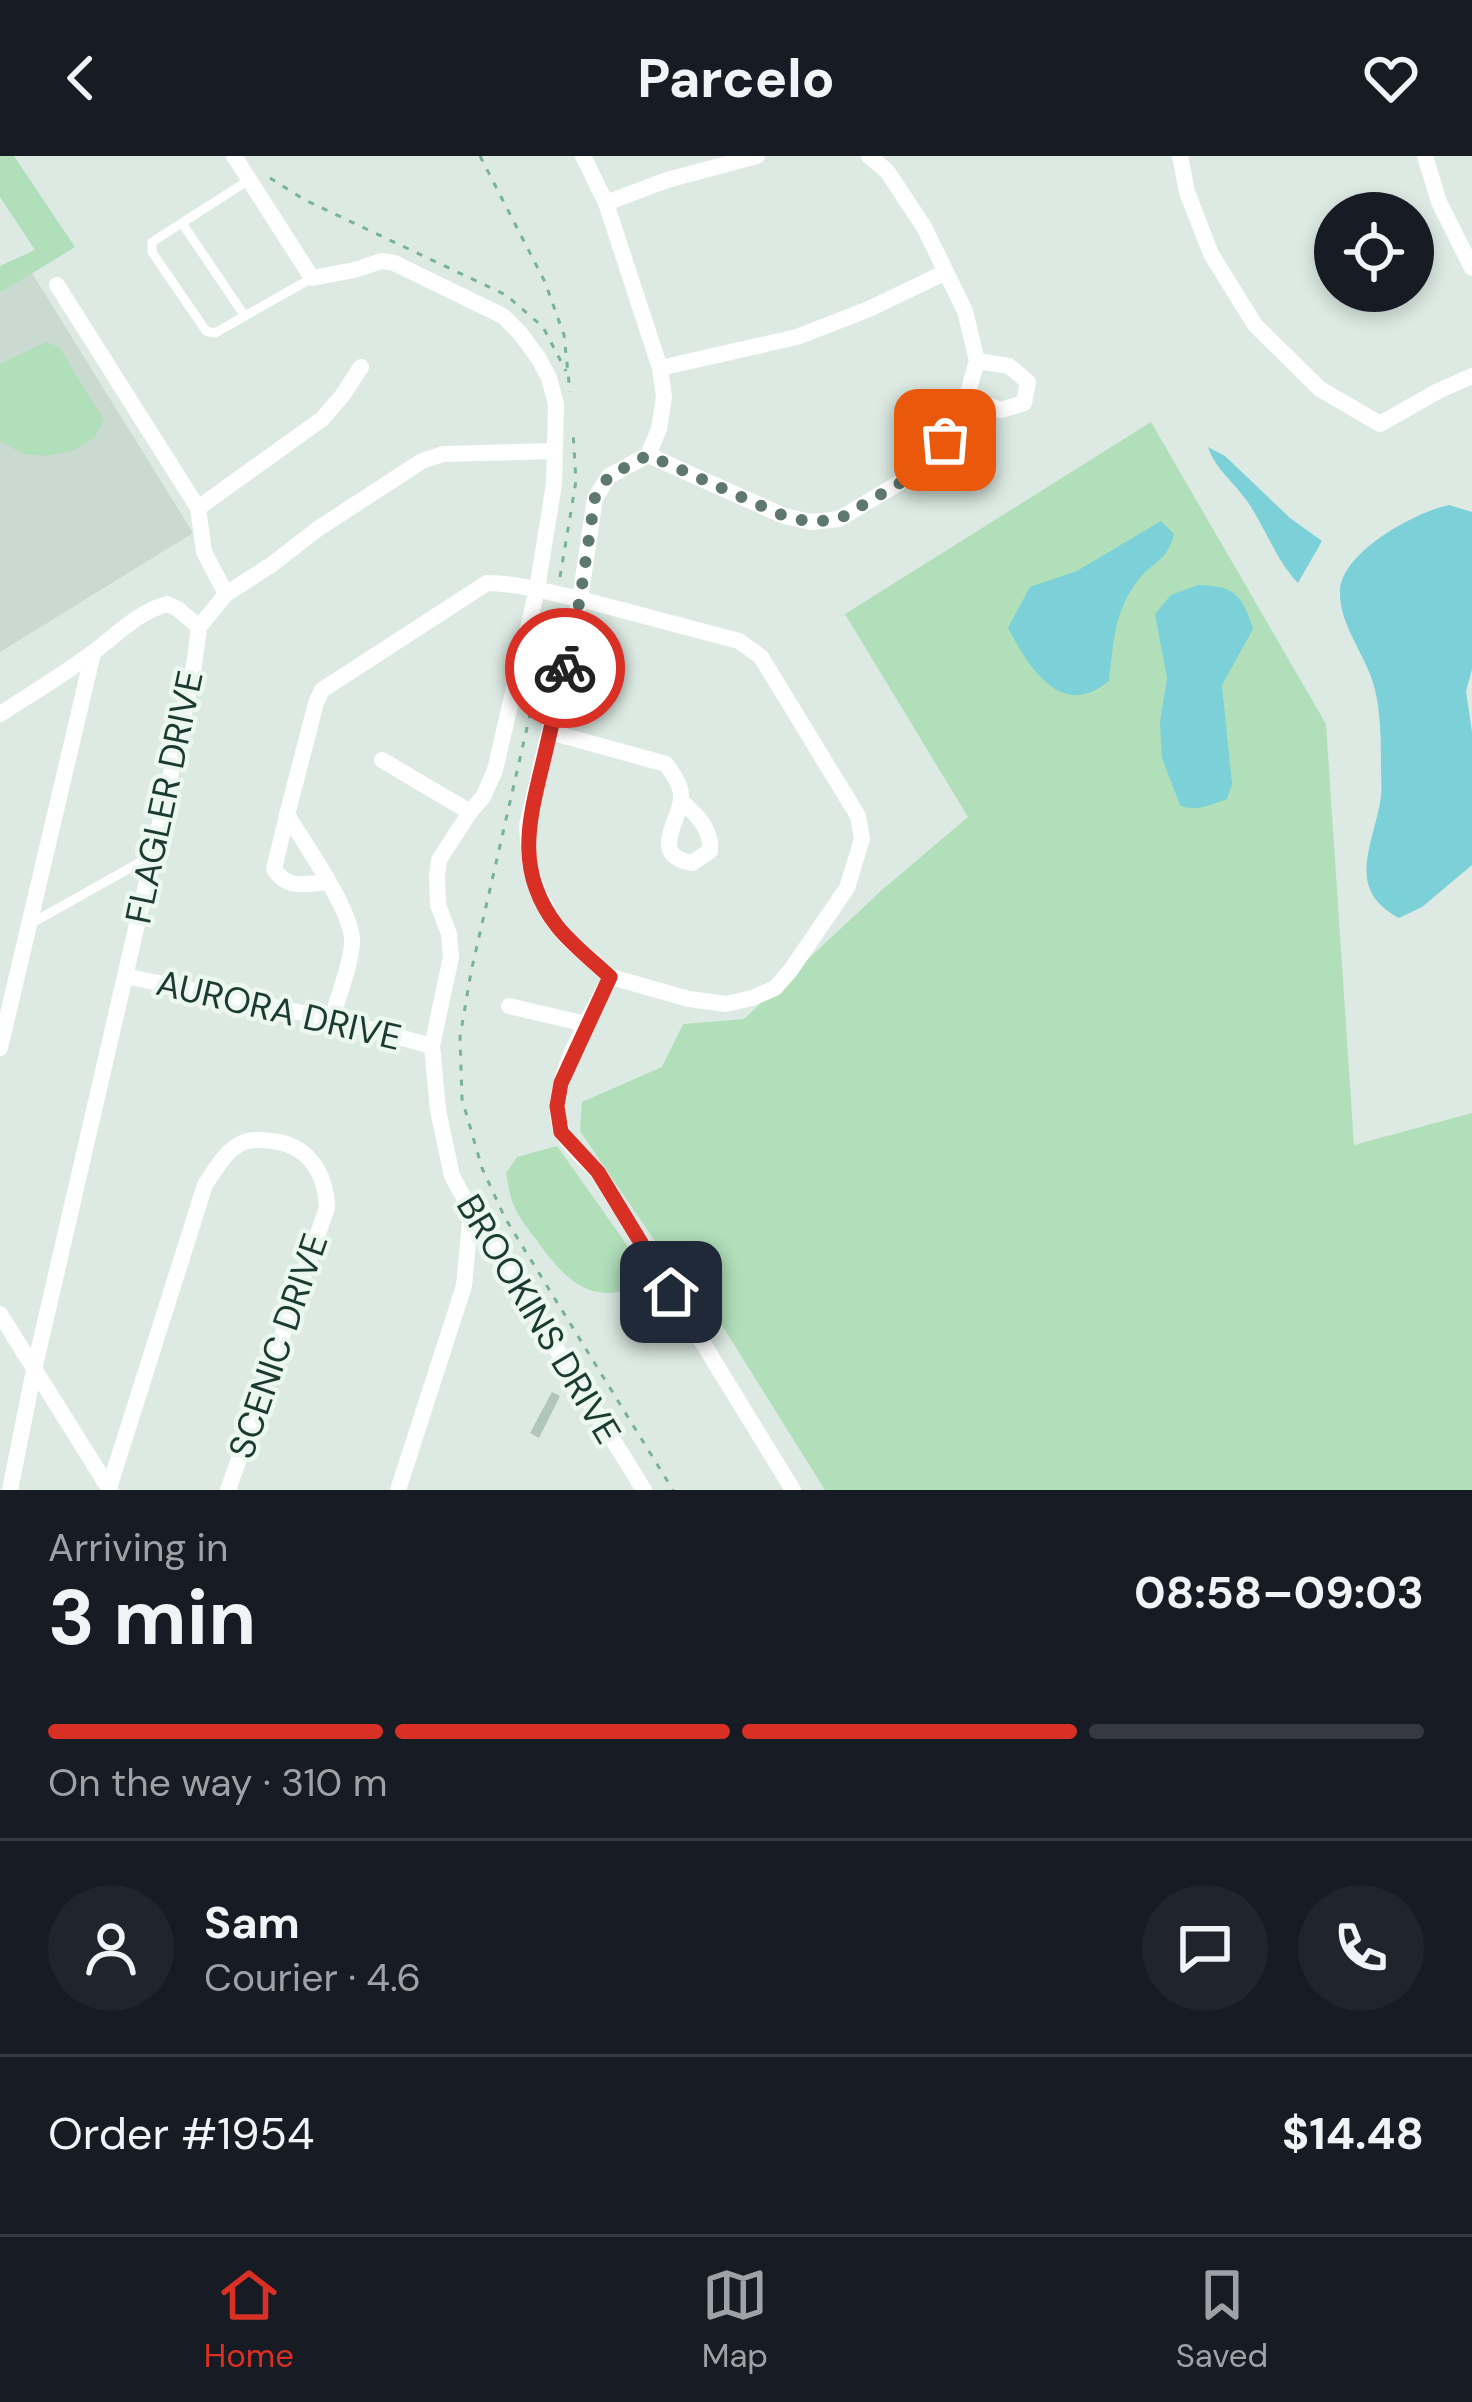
<!DOCTYPE html>
<html lang="en">
<head>
<meta charset="utf-8">
<style>
	:root { --surface:#171b24; --page:#20242c; --text:#f1f3f6; --muted:#9ea1a6; --line:#363941; --accent:#d93025 }
	body { margin:0; font-family:"DM Sans",sans-serif; background:var(--page); color:var(--text); height:100vh; display:flex; flex-direction:column; font-size:45px; white-space:nowrap }
	* { box-sizing:border-box; margin:0 }
	p { font-size:39px; color:var(--muted) }
	.icon { flex:none; width:66px; height:66px; fill:none; stroke:currentColor; stroke-width:2; stroke-linecap:round; stroke-linejoin:round }
	.map { position:relative; height:1334px; overflow:hidden }
	.details { display:flex; flex-direction:column; background:var(--surface); flex:1 }
	.details>* { flex:none }
	.fabs { position:absolute; left:1314px; top:36px; display:grid; gap:24px }
	.fabs a { display:grid; place-items:center; width:120px; height:120px; border-radius:50%; background:var(--surface); box-shadow:0 6px 18px #0003; font-size:60px }
	.pin { position:absolute; display:grid; place-items:center; width:102px; height:102px; color:#fff; margin:-51px; border-radius:24px; box-shadow:0 6px 18px #0006 }
	.courier { position:absolute; display:grid; place-items:center; width:120px; height:120px; margin:-60px; border:9px solid #d93025; border-radius:50%; background:#fff; color:#222; box-shadow:0 3px 15px #0007 }
	.head em { font-style:normal; font-weight:700 }
	.head div { display:flex; flex-direction:column-reverse }
	.head { display:flex; align-items:center; justify-content:space-between; height:204px; padding:0 48px }
	h1 { font-size:78px; font-weight:700; line-height:90px }
	.bar { display:grid; grid-template-columns:repeat(4,1fr); gap:18px 12px; align-content:center; height:144px; padding:0 48px }
	.bar i { height:15px; border-radius:9px; background:var(--line) }
	.bar .current { background:var(--accent) }
	.bar p { grid-column:span 4 }
	.line { display:flex; align-items:center; gap:30px; padding:0 48px; border-top:3px solid var(--line) }
	.line div { flex:1 }
	.round { display:grid; place-items:center; flex:none; width:126px; height:126px; border-radius:63px; background:var(--page) }
	header { display:flex; justify-content:space-between; align-items:center; height:156px; padding:0 48px; background:var(--surface); font-size:54px; font-weight:700 }
	.menu { display:flex; justify-content:space-around; align-items:center; height:168px; border-top:3px solid var(--line); background:var(--surface); font-size:33px; color:var(--muted) }
	.menu a { display:grid; justify-items:center; gap:6px }
	.menu .current { color:var(--accent) }
	.map>svg:first-child { display:block }
	.built { fill:#cadad1 }
	.green { fill:#b1dfba }
	.water { fill:#7cd0d7 }
	.building { fill:#b1c5bb }
	.lines { fill:none; stroke-linecap:round; stroke-linejoin:round }
	.path { stroke:#78b29b; stroke-width:3; stroke-dasharray:6 9; stroke-linecap:butt }
	.service { stroke:#fff; stroke-width:9 }
	.minor { stroke:#fff; stroke-width:16 }
	.done { stroke:#5f786f; stroke-width:12; stroke-dasharray:0 21.6 }
	.route { stroke:#d93025; stroke-width:15 }
	.labels { text-anchor:middle; dominant-baseline:central; stroke-width:9; stroke-linejoin:round; paint-order:stroke }
	.street-label { font-size:36px; fill:#1c3b30; stroke:#ecf7f1 }
</style>
</head>
<body>
<header><svg class="icon" aria-label="back" viewBox="0 0 24 24"><path d="M15 5l-7 7 7 7"/></svg>Parcelo<svg class="icon" aria-label="heart" viewBox="0 0 24 24"><path d="M12 20l-8-8c-3-5 5-10 8-4 3-6 11-1 8 4z"/></svg></header>
<div class="map">
<svg width="1472" height="1334" viewBox="0 0 1472 1334">
	<rect width="100%" height="100%" fill="#dceae3"/>
	<path class="built" d="M32 117 193 377 0 496V137Z"/>
	<g class="green">
		<path d="M0 0H14L75 91 0 137V110L35 94 0 41Z"/>
		<path d="M46 186 59 191 104 264 94 282 74 294 47 300 23 298 0 285V208Z"/>
		<path d="M1151 266 1326 568 1354 989 1472 957V1334H825L705 1142 691 1138 580 975 582 946 662 911 683 868 744 863 883 733 968 661 845 458Z"/>
		<path d="M557 990 649 1120C601 1157 567 1128 538 1086 529 1074 517 1060 512 1045 509 1036 508 1026 506 1017L517 1001Z"/>
	</g>
	<g class="water">
		<path d="M1208 291 1225 300 1290 362 1322 385 1298 427C1275 403 1266 372 1247 345 1234 326 1216 314 1208 291Z"/>
		<path d="M1449 349 1472 356V513L1466 535 1472 576V709L1422 751 1399 762C1343 732 1375 687 1381 640 1382 631 1381 622 1381 613 1381 586 1381 556 1374 530 1366 499 1339 469 1340 436 1340 397 1415 356 1449 349Z"/>
		<path d="M1161 365 1174 378C1168 404 1154 405 1139 423 1113 456 1114 486 1109 525 1061 565 1029 511 1008 472L1030 431 1077 415Z"/>
		<path d="M1198 429C1235 430 1242 438 1253 473L1222 529 1232 628 1227 643C1212 648 1195 657 1180 649L1162 602 1160 566 1167 522 1155 458 1171 439Z"/>
	</g>
	<path class="building" d="M552 1236 560 1240 539 1282 530 1277Z"/>
	<g class="lines">
		<g class="path">
			<path d="M480 0 545 126 564 179 570 236"/>
			<path d="M270 22 305 44 506 139 543 171 566 215"/>
			<path d="M560 421 576 325 573 276"/>
			<path d="M554 454 471 816 460 881 462 943 482 1012 505 1062 673 1334"/>
		</g>
		<g class="service">
			<path d="M249 24 152 86V96L206 175 215 177 312 122"/>
			<path d="M182 67 244 159"/>
			<path d="M32 767 153 699"/>
		</g>
		<g class="minor">
			<path d="M234 0 312 122 354 114 382 105 394 107 503 160 520 177 539 203 549 222 556 248 554 328 537 433 495 614 483 641 470 656 439 704 437 720 438 749 449 778 451 801 432 890 438 954 452 1020 471 1055 644 1334"/>
			<path d="M1180 0 1187 36 1211 98 1255 169 1320 233 1380 268 1438 235 1472 220"/>
			<path d="M1425 0 1439 46 1472 112"/>
			<path d="M606 47 667 24 757 0"/>
			<path d="M57 129 198 352 204 396 226 438"/>
			<path d="M660 212 797 181 869 153 946 116"/>
			<path d="M966 243 1001 254 1024 247 1028 226 1009 210 977 205"/>
			<path d="M648 299 784 360 811 366 839 363 909 321 929 304 945 284 966 243 977 205 965 155 924 71 887 15 869 0"/>
			<path d="M198 352 322 263 342 240 361 211"/>
			<path d="M0 558C29 539 60 521 88 500 114 482 135 457 167 448L178 453 199 471"/>
			<path d="M550 576 666 608C673 618 682 630 681 643 679 666 649 700 692 707L710 695C712 673 697 659 681 645"/>
			<path d="M382 604 470 656"/>
			<path d="M287 659 274 713C287 734 305 728 327 726"/>
			<path d="M125 820 332 863 432 890"/>
			<path d="M611 821C591 859 545 930 561 973 567 989 586 1004 598 1016L793 1334"/>
			<path d="M509 850 586 868"/>
			<path d="M332 863C338 839 350 813 352 788 355 758 304 687 287 659L316 547 322 534 487 427C519 427 549 437 580 443L739 485 761 501 858 660 862 683 847 732 790 815 775 832 752 842 726 848 689 843 611 821 570 785 554 766 537 734 530 709 527 670 580 443 595 342 609 320 648 299 659 273 664 241 660 212 606 47 583 0"/>
			<path d="M0 892 93 497"/>
			<path d="M0 1158 110 1334"/>
			<path d="M109 1332 205 1029C216 1013 225 994 244 986 251 983 264 984 272 985 309 989 326 1018 327 1052L228 1334"/>
			<path d="M10 1334 34 1214 153 699 194 510 199 471 226 438 271 409 319 372 422 305 443 298 554 295"/>
			<path d="M398 1334 464 1130 471 1055"/>
		</g>
	</g>
	<g class="lines">
		<path class="done" d="M565 512 580 443 595 341 609 320 648 299 784 360 811 366 839 363 910 321 928 304 945 284"/>
		<path class="route" d="M565 512C558 542 551 572 544 602 529 664 514 714 557 770 572 789 592 804 610 821L561 927 557 950 561 976 598 1016 671 1136"/>
	</g>
	<g class="labels">
		<g class="street-label">
			<text transform="translate(164 641) rotate(-78)">FLAGLER DRIVE</text>
			<text transform="translate(279 854) rotate(13)">AURORA DRIVE</text>
			<text transform="translate(539 1163) rotate(59)">BROOKINS DRIVE</text>
			<text transform="translate(278 1190) rotate(-71)">SCENIC DRIVE</text>
		</g>
	</g>
</svg>
<div class="fabs">
<a><svg class="icon" aria-label="locate" viewBox="0 0 24 24"><circle cx="12" cy="12" r="6"/><path d="M12 2v4M12 18v4M2 12h4M18 12h4"/></svg></a>
</div>
<div class="pin" style="left:945px;top:284px;background:#ea580c"><svg class="icon" aria-label="bag" viewBox="0 0 24 24"><path d="M5 8h14l-1 12H6zM9 8a3 3 0 0 1 6 0"/></svg></div>
<div class="pin" style="left:671px;top:1136px;background:#1f2937"><svg class="icon" aria-label="home" viewBox="0 0 24 24"><path d="M3 11l9-7 9 7M6 9v11h12V9"/></svg></div>
<div class="courier" style="left:565px;top:512px"><svg class="icon" aria-label="bike" viewBox="0 0 24 24"><circle cx="6" cy="16" r="4"/><circle cx="18" cy="16" r="4"/><path d="M6 16l4-8h5l3 8M10 8l3 8H6M13 5h3"/></svg></div>
</div>
<section class="details">
<div class="head"><div><h1>3 min</h1><p>Arriving in</p></div><em>08:58–09:03</em></div>
<div class="bar"><i class="current"></i><i class="current"></i><i class="current"></i><i></i><p>On the way · 310 m</p></div>
<div class="line" style="height:216px"><a class="round"><svg class="icon" aria-label="person" viewBox="0 0 24 24"><circle cx="12" cy="8" r="4"/><path d="M4 21q1-7 8-7t8 7"/></svg></a><div><b>Sam</b><p>Courier · 4.6</p></div><a class="round"><svg class="icon" aria-label="chat" viewBox="0 0 24 24"><path d="M4 5h16v11H9l-5 4z"/></svg></a><a class="round"><svg class="icon" aria-label="phone" viewBox="0 0 24 24"><path d="M5 4h4l2 5-3 2q2 4 5 5l2-3 5 2v4C11 20 4 13 5 4z"/></svg></a></div>
<div class="line" style="height:156px"><div>Order #1954</div><b>$14.48</b></div>
</section>
<nav class="menu">
<a class="current"><svg class="icon" aria-label="home" viewBox="0 0 24 24"><path d="M3 11l9-7 9 7M6 9v11h12V9"/></svg>Home</a>
<a><svg class="icon" aria-label="map" viewBox="0 0 24 24"><path d="M3 6l6-2 6 2 6-2v14l-6 2-6-2-6 2zM9 4v14M15 6v14"/></svg>Map</a>
<a><svg class="icon" aria-label="saved" viewBox="0 0 24 24"><path d="M7 4h10v16l-5-4-5 4z"/></svg>Saved</a>
</nav>
</body>
</html>
